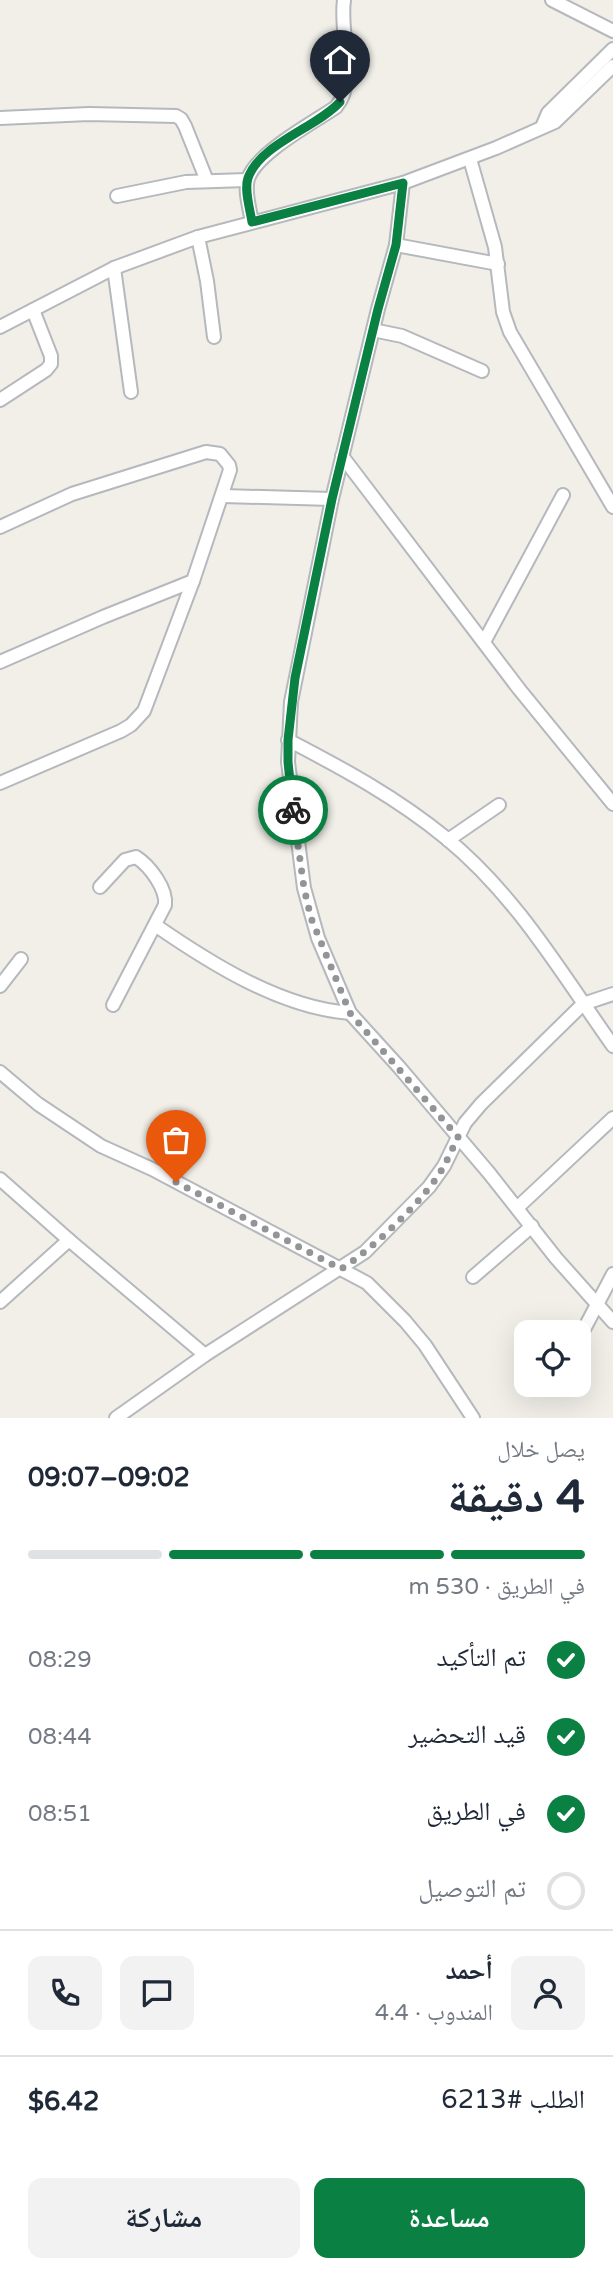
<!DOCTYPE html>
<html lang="ar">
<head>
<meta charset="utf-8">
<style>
	:root { --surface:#fff; --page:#f2f2f3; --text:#1f2937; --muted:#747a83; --line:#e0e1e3; --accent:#0b8043 }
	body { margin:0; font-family:"Varela Round","Noto Naskh Arabic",sans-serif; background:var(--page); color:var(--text); direction:rtl; height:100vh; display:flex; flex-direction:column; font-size:26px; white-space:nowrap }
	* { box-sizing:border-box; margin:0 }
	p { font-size:23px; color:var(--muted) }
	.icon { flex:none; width:38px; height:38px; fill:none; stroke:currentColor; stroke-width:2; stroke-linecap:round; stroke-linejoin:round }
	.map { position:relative; height:1418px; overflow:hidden; direction:ltr }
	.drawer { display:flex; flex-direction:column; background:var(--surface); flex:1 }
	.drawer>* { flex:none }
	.fabs { position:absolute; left:514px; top:1320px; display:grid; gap:14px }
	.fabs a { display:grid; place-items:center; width:77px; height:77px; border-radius:14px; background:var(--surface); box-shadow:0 7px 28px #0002; font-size:35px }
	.pin { position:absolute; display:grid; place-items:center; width:60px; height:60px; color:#fff; margin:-72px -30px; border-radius:50% 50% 50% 0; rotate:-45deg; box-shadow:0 0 7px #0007 }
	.pin .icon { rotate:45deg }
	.courier { position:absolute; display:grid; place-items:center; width:70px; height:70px; margin:-35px; border:5px solid #0b8043; border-radius:50%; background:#fff; color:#222; box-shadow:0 2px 9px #0007 }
	.overview em { font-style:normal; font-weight:700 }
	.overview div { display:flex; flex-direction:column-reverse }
	.overview { display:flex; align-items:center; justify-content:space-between; height:119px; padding:0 28px }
	h1 { font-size:46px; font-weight:700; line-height:52px }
	.bar { display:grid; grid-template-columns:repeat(4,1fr); gap:10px 7px; align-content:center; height:84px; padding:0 28px }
	.bar i { height:9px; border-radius:5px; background:var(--line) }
	.bar .current { background:var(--accent) }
	.bar p { grid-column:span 4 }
	.line { display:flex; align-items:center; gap:18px; padding:0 28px; border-top:2px solid var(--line) }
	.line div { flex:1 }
	.round { display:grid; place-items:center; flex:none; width:74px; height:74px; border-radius:14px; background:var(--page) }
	ol { padding:0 28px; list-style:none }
	li { display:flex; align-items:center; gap:21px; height:77px }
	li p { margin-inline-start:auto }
	li .icon { padding:7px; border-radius:50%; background:var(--accent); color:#fff; stroke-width:4 }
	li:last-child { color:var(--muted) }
	li i { width:38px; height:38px; border:4px solid var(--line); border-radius:50% }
	.action { display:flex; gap:14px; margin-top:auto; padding:14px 28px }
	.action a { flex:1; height:80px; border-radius:14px; background:var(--accent); color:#fff; font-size:28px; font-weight:700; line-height:80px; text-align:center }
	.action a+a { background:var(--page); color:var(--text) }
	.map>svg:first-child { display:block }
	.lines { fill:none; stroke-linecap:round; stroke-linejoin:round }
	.street-casing { stroke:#b5b8bc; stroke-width:16 }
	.street { stroke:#fff; stroke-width:12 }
	.done { stroke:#929495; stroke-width:7; stroke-dasharray:0 12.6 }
	.route { stroke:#0b8043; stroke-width:9 }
</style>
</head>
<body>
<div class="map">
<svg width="613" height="1418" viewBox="0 0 613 1418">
	<rect width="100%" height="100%" fill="#f1efe8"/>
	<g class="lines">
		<g class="street-casing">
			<g id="street">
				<path d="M552 0 613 31"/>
				<path d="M0 118 89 114 176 116 181 119 185 126 207 181"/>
				<path d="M542 127 548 113 613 49"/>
				<path d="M470 159 495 247 503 312 510 332 613 507"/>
				<path d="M403 183 396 245 378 309 332 499 291 702 288 762 304 888 318 938 350 1013 399 1067 489 1173 556 1258 613 1322"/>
				<path d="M117 196 186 182 247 180"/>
				<path d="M252 222C250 210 244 191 248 179 256 153 313 123 336 107 358 82 339 32 344 0"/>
				<path d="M198 237 207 281 214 337"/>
				<path d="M396 245 498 264"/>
				<path d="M114 268 131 392"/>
				<path d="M0 327 114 268 198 237 403 183 496 148 555 122 613 66"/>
				<path d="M373 330 402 336 482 371"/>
				<path d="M0 400 46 370 51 364V356L33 310"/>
				<path d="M342 456 519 689 613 804"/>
				<path d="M223 496 332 499"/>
				<path d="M0 527 72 494 206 452 220 454 229 465 230 470 193 581 144 711 131 725 121 731 0 783"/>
				<path d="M484 642 563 495"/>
				<path d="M0 662 103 617 193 581"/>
				<path d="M288 740C344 769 397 798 446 838 516 895 562 974 613 1046"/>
				<path d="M448 840 499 805"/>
				<path d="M100 887 125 860 136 857C150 866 167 889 165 905L113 1005"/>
				<path d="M155 925C210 963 281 1008 350 1013"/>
				<path d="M0 986 21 959"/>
				<path d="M0 1072 38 1104 101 1146 152 1169 367 1283 405 1321 425 1345 473 1418"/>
				<path d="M0 1179 69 1240"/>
				<path d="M517 1208 613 1118"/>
				<path d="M473 1277 532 1226"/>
				<path d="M0 1302 69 1240 205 1355"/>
				<path d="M582 1333 613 1274"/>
				<path d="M116 1418 205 1355 365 1252 429 1187 444 1166 465 1123 481 1104 583 1004 613 994"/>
			</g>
		</g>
		<use href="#street" class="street"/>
	</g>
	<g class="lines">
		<path class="done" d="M176 1182 341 1269C370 1251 415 1208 435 1180 445 1167 451 1151 458 1137L350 1013 311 918 304 888 293 810"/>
		<path class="route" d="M293 810 288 762V740L295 678 332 499 378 309 396 245 403 183 252 222C250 209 244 190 248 178 260 144 316 128 340 102"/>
	</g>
</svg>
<div class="fabs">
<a><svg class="icon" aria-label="locate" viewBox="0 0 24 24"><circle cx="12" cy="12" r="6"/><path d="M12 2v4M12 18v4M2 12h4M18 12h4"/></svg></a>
</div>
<div class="pin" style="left:176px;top:1182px;background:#ea580c"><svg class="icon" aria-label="bag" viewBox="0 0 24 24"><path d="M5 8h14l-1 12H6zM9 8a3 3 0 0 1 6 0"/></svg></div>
<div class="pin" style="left:340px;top:102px;background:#1f2937"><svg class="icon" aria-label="home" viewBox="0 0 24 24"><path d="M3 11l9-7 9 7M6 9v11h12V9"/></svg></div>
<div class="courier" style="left:293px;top:810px"><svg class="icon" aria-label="bike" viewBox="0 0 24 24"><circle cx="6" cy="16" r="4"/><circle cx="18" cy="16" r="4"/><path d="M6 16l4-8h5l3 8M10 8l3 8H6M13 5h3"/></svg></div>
</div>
<section class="drawer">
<div class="overview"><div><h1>4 دقيقة</h1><p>يصل خلال</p></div><em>09:02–09:07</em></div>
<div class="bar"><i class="current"></i><i class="current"></i><i class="current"></i><i></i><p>في الطريق · 530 m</p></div>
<ol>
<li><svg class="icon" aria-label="check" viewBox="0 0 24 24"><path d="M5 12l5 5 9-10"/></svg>تم التأكيد<p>08:29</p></li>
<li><svg class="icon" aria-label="check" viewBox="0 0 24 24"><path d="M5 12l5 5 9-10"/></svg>قيد التحضير<p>08:44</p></li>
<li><svg class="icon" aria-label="check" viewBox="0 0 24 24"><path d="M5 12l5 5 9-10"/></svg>في الطريق<p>08:51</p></li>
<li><i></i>تم التوصيل</li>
</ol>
<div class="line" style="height:126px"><a class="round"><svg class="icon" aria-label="person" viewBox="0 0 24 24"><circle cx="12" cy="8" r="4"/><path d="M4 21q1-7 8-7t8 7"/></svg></a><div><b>أحمد</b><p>المندوب · 4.4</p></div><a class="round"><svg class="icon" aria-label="chat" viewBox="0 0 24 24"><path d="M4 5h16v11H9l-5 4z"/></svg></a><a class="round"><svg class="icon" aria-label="phone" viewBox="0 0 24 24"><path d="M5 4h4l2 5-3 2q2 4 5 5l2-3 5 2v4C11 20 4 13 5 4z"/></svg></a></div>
<div class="line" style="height:91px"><div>الطلب #6213</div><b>$6.42</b></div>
<div class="action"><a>مساعدة</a><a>مشاركة</a></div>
</section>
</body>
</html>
